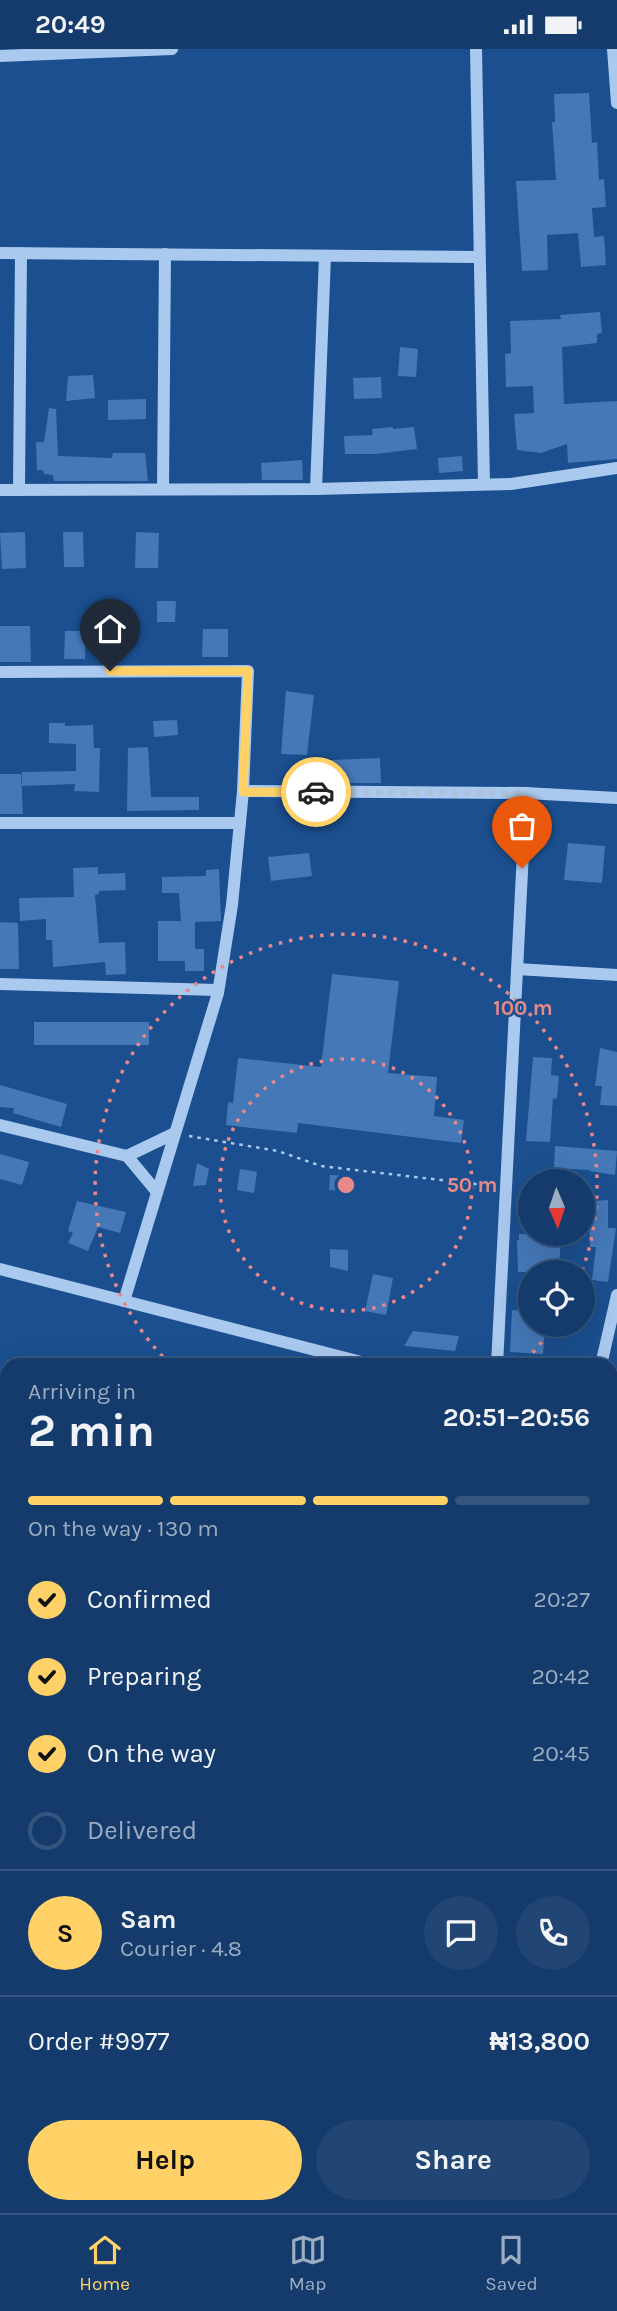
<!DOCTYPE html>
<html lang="en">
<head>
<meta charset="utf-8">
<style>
	:root { --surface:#143b6b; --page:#214673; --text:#f1f3f6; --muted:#9dadc1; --line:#33557e; --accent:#ffd166 }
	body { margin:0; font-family:Karla,sans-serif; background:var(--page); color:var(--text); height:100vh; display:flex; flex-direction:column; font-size:26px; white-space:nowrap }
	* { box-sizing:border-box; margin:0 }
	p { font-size:23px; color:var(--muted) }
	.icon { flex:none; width:38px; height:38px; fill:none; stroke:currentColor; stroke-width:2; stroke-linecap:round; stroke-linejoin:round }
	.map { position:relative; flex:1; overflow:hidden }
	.drawer { position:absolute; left:0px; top:1309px; width:618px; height:856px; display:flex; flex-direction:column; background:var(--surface); border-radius:21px 21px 0 0; box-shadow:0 7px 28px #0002,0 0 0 2px var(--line) }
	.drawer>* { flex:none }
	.needle { width:46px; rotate:178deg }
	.fabs { position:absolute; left:518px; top:1120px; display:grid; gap:14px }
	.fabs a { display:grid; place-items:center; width:77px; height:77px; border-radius:50%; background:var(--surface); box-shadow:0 7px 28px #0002,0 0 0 2px var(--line); font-size:35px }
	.pin { position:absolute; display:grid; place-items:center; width:60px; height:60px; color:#fff; margin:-72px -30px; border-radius:50% 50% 50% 0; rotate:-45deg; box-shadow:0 0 7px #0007 }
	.pin .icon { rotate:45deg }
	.courier { position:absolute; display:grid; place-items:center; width:70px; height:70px; margin:-35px; border:5px solid #ffd166; border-radius:50%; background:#fff; color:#222; box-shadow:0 2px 9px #0007 }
	.overview em { font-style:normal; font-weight:700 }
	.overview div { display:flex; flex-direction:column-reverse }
	.overview { display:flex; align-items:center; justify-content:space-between; height:119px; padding:0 28px }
	h1 { font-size:46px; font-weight:700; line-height:52px }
	.bar { display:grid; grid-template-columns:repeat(4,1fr); gap:10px 7px; align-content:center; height:84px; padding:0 28px }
	.bar i { height:9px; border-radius:5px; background:var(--line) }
	.bar .active { background:var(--accent) }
	.bar p { grid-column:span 4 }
	.line { display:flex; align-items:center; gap:18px; padding:0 28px; border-top:2px solid var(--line) }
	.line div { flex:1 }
	.round { display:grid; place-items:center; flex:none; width:74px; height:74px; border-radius:37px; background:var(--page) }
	ol { padding:0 28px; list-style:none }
	li { display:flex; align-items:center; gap:21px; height:77px }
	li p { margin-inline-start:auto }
	li .icon { padding:7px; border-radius:50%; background:var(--accent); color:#111; stroke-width:4 }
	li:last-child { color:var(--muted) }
	li i { width:38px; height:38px; border:4px solid var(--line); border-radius:50% }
	.button { display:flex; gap:14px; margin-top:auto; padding:14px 28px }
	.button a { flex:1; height:80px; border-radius:42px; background:var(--accent); color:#111; font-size:28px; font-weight:700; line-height:80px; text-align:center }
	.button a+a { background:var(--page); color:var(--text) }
	.status { display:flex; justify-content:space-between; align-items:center; height:49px; padding:0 35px; background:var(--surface); direction:ltr }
	.status svg { height:19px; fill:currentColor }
	.tab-bar { display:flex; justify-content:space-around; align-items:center; height:98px; border-top:2px solid var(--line); background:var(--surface); font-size:19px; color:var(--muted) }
	.tab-bar a { display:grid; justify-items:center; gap:4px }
	.tab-bar .active { color:var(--accent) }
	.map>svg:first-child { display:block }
	.building { fill:#4478b7 }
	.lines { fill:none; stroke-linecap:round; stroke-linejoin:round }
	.path { stroke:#a9c9ee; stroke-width:2.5; stroke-dasharray:3.5 5; stroke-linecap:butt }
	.minor { stroke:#a9c9ee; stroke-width:12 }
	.major { stroke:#f0f6ff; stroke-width:18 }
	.done { stroke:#afc1d8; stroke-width:7; stroke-dasharray:0 12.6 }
	.route { stroke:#ffd166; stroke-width:9 }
	.ring { fill:none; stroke:#e88989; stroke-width:3.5; stroke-dasharray:3.5 7 }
	.centre { fill:#e88989; stroke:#1b4f8f; stroke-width:3.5 }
	.ring-label { font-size:21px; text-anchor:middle; font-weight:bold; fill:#e88989; stroke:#1b4f8f; stroke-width:5; stroke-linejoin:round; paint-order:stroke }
</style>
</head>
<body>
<div class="status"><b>20:49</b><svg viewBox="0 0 49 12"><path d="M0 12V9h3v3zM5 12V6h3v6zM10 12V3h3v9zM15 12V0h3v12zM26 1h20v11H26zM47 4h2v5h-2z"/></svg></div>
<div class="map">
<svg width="617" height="2164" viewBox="0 0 617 2164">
	<rect width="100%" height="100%" fill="#1b4f8f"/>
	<g class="building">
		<path d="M589 44 592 94 597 93 599 131 604 130 606 158 592 159 594 188 604 187 606 216 581 218 578 184 547 186 548 221 522 222 516 132 556 131 552 73H555L554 45Z"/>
		<path d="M600 263 602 284 597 285V294L562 298 564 355 617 352V410L568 414 567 395 541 404 517 401 514 365 534 364 533 337 506 338 505 305 511 304 510 272 561 270 560 266Z"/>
		<path d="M400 298 418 300 416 328 398 327Z"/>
		<path d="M93 326 95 349 66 352 68 327Z"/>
		<path d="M381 328 382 349 354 350 353 329Z"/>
		<path d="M146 350V370L108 371V351Z"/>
		<path d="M49 359 56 360 58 407 112 409 113 404H145L148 432H54L53 426 44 425 43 421H37L36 393H44Z"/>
		<path d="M393 378V380L414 378 417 400 376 405H345L344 387 373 386 372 380Z"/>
		<path d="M462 407 463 422 439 424 438 409Z"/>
		<path d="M302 411 303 431H262L261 414Z"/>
		<path d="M25 483 26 519 2 520 0 484Z"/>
		<path d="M63 483H83L84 518H64Z"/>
		<path d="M136 483 159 484 158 519H135Z"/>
		<path d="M157 552H176L175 573H157Z"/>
		<path d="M0 577H30L31 613H0Z"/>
		<path d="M203 580H228V608H202Z"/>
		<path d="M65 582H86L85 610H64Z"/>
		<path d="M286 642 314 646 307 706 281 705Z"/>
		<path d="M177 671 178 686 154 688 153 672Z"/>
		<path d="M49 674H65V677L93 676 94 699H100L99 743 74 742 75 735 22 737V723L76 722V695L49 694Z"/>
		<path d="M148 698 151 748H199V761L127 762 128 699Z"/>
		<path d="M380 709 381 734H310L308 712Z"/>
		<path d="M0 725H21L23 765H0Z"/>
		<path d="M568 794 605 797 602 834 564 831Z"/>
		<path d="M309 804 312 827 271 832 268 808Z"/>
		<path d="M98 818V825L125 824 126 841 99 842V845L95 846 99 894 125 893 126 925 106 926 105 913 53 918 52 891H46V870L20 872 19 849 74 848 73 819Z"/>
		<path d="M219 820 221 872 195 873V900H204V922H185V912H158V872H181L179 844H162V828L206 827V821Z"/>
		<path d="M0 873 18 874 19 920H0Z"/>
		<path d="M332 925 399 932 388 1024 437 1028 434 1067 464 1071 461 1094 298 1074 297 1084 226 1076 228 1053 233 1054 238 1009 321 1018Z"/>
		<rect x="34" y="973" width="115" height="23"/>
		<path d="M600 999 617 1003V1057L600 1056 602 1037H595Z"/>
		<path d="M533 1008 552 1009 551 1026 559 1027 557 1050 553 1049 550 1093 526 1092Z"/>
		<path d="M0 1036 67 1055 61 1078 13 1064 14 1059 0 1058Z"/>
		<path d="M555 1097 617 1102 615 1126 590 1122V1121L554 1119Z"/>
		<path d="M0 1105 29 1113 22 1136 0 1130Z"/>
		<path d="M197 1114 209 1120 206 1136 193 1137Z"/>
		<path d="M240 1120 257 1123 254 1144 237 1141Z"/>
		<path d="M330 1126 349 1127V1137L346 1142 329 1141Z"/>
		<path d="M608 1151V1179H616L608 1233 592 1231 596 1198H590L589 1158H593V1152Z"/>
		<path d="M77 1152 126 1163 120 1184 98 1178 88 1202 68 1194 73 1184 68 1182Z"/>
		<path d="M519 1185H533L532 1191 561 1193 558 1223H518L517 1191H519Z"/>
		<path d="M330 1200 348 1201V1222L330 1218Z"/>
		<path d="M373 1225 393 1229 386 1266 365 1262Z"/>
		<path d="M512 1261 530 1262V1276H545L543 1305 510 1303Z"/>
		<path d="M413 1282 459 1287 455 1302 404 1297Z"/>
	</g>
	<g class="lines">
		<path class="path" d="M189 1087 278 1102 321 1117 492 1137"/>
		<g class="minor">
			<path d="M476 0 484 435"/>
			<path d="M613 0 617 54"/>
			<path d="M0 7 172 0"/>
			<path d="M0 204 479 208"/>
			<path d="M163 440 165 205"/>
			<path d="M316 440 325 207"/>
			<path d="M0 441 316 440 511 435 617 419"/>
			<path d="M19 441 21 204"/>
			<path d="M0 623 248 622 243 742 232 856 218 944 124 1252"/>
			<path d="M243 742 526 744 617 749"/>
			<path d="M0 774H240"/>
			<path d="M517 920 617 926"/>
			<path d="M0 935 217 941"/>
			<path d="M0 1076 127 1107 157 1143"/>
			<path d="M127 1107 175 1084"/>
			<path d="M0 1220 373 1316"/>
			<path d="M497 1316 526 744"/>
			<path d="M601 1316 617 1246"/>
			<path d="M611 1355 617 1356"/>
			<path d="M0 1934 7 1935"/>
			<path d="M145 2158V2164"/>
		</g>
		<g class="major">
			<path d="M0 1560 7 1561"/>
			<path d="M611 1718 617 1719"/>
		</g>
	</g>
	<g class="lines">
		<path class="done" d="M316 743 526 744 522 819"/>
		<path class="route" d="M110 622H248L243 743H316"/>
	</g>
	<g class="ring">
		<circle cx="346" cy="1136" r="126"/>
		<path d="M554 1276A251 251 0 0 1 522 1315M170 1315A251 251 0 1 1 582 1222"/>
	</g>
	<circle cx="346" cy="1136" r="10" class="centre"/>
	<g class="ring-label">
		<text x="523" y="966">100 m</text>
		<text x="472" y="1143">50 m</text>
	</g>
</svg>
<div class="fabs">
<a><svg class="needle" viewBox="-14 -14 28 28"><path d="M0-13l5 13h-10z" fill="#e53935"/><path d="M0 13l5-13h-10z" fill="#9dadc1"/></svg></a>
<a><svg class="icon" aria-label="locate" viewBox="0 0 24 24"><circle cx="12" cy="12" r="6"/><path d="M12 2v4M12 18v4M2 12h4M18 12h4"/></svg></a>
</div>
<div class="pin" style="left:522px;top:819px;background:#ea580c"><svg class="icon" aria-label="bag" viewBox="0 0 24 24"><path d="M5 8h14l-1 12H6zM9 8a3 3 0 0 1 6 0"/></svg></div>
<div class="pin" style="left:110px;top:622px;background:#1f2937"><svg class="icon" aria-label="home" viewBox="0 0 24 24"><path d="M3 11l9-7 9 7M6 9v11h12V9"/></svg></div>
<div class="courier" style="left:316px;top:743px"><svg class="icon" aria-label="car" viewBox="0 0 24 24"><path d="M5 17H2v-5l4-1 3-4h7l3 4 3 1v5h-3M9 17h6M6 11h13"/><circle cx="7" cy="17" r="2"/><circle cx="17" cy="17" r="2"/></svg></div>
<section class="drawer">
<div class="overview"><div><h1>2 min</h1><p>Arriving in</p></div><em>20:51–20:56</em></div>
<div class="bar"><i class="active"></i><i class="active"></i><i class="active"></i><i></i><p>On the way · 130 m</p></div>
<ol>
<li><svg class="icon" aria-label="check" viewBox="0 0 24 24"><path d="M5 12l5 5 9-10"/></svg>Confirmed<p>20:27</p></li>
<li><svg class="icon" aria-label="check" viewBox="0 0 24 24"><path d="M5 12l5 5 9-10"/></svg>Preparing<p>20:42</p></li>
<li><svg class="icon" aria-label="check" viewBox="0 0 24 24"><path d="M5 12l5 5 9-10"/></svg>On the way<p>20:45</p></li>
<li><i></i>Delivered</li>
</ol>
<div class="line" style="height:126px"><b class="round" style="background:var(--accent);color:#111">S</b><div><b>Sam</b><p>Courier · 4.8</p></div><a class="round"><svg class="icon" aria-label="chat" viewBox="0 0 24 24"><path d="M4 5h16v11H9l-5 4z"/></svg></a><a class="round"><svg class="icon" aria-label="phone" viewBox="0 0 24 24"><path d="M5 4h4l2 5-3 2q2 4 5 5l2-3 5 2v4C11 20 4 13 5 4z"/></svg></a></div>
<div class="line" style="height:91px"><div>Order #9977</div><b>₦13,800</b></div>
<div class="button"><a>Help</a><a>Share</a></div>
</section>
</div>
<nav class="tab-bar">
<a class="active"><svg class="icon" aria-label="home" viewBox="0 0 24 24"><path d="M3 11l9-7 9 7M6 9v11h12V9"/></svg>Home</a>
<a><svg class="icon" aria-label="map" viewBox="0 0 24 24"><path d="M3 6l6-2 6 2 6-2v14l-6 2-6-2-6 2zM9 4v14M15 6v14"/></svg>Map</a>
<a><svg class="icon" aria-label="saved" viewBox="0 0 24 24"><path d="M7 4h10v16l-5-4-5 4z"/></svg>Saved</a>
</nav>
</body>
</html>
